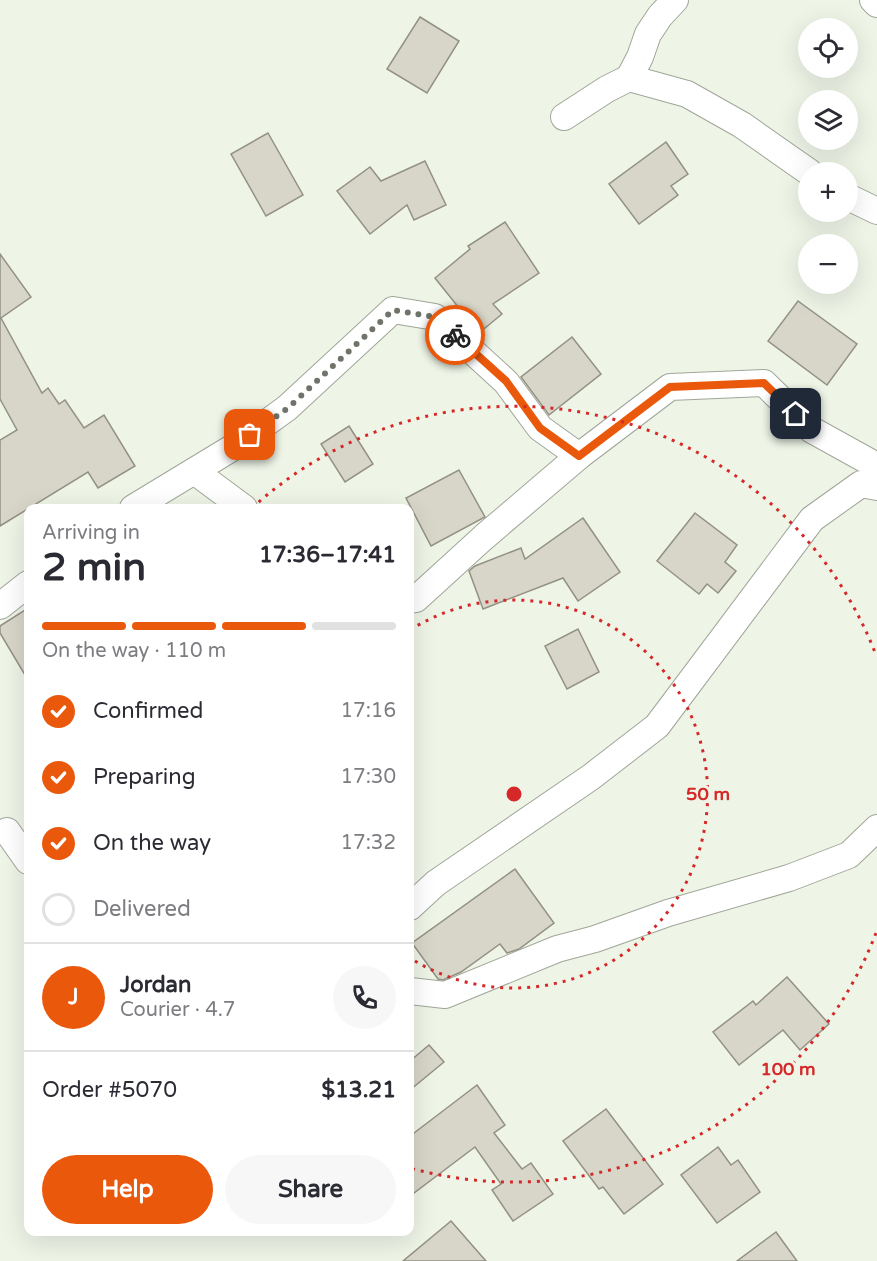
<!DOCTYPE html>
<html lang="en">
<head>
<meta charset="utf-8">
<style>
	:root { --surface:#fff; --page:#f7f7f7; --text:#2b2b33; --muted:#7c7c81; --line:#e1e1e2; --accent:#ea580c }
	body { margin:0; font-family:"Varela Round",sans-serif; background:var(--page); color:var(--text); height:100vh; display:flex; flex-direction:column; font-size:22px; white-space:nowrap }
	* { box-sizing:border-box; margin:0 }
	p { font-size:20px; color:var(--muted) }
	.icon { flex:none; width:33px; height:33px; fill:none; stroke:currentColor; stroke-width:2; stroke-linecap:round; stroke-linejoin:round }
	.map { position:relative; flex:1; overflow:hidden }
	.panel { position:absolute; left:24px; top:504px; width:390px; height:732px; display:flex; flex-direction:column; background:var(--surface); border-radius:12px; box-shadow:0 6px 24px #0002 }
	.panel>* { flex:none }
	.tools { position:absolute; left:798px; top:18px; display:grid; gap:12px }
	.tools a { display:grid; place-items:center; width:60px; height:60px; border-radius:50%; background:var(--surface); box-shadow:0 6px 24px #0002; font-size:30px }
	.pin { position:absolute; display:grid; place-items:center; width:51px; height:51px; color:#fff; margin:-26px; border-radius:12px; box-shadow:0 3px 9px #0006 }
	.courier { position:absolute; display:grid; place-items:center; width:60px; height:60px; margin:-30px; border:4px solid #ea580c; border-radius:50%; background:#fff; color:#222; box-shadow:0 2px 8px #0007 }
	.headline em { font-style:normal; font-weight:700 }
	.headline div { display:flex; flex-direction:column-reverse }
	.headline { display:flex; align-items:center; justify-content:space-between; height:102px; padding:0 18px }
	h1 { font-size:39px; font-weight:700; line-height:45px }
	.bar { display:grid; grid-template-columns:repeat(4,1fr); gap:9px 6px; align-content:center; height:72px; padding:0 18px }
	.bar i { height:8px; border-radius:4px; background:var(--line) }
	.bar .selected { background:var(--accent) }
	.bar p { grid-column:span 4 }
	.line { display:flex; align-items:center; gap:15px; padding:0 18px; border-top:2px solid var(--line) }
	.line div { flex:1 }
	.round { display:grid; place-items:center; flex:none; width:63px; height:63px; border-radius:32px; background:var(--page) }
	ol { padding:0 18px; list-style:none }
	li { display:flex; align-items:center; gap:18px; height:66px }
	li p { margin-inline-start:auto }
	li .icon { padding:6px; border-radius:50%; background:var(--accent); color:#fff; stroke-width:4 }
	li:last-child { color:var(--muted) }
	li i { width:33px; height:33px; border:3px solid var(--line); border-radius:50% }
	.primary-button { display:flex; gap:12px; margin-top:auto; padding:12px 18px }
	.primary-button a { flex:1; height:69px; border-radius:36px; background:var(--accent); color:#fff; font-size:24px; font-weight:700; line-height:69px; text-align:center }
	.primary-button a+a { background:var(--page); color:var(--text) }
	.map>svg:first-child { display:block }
	.building { fill:#d8d6c8; stroke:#939184; stroke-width:1.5 }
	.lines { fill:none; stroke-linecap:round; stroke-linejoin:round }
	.street-casing { stroke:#a0a699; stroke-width:28 }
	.street { stroke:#fff; stroke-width:26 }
	.done { stroke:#6f746b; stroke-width:6; stroke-dasharray:0 10.8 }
	.route { stroke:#ea580c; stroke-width:8 }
	.ring { fill:none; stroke:#d62828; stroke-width:3; stroke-dasharray:3 6 }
	.centre { fill:#d62828; stroke:#eef5e7; stroke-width:3 }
	.ring-label { font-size:18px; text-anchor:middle; font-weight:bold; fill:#d62828; stroke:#eef5e7; stroke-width:6; stroke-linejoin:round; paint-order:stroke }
</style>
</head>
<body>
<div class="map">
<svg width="877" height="1261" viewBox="0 0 877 1261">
	<rect width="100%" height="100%" fill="#eef5e7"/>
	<g class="building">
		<path d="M420 17 459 41 427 93 387 69Z"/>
		<path d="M268 133 303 195 266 216 231 154Z"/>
		<path d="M666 142 688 174 671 186 678 195 639 224 609 184Z"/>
		<path d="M425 161 446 205 414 220 407 205 370 234 337 191 370 167 381 181Z"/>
		<path d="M505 222 539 273 493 304 502 314 479 333 435 278 470 249 468 246Z"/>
		<path d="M0 254 31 297 1 318 42 393 48 388 59 404 65 400 84 428 104 415 135 466 98 488 88 472 0 526V440L17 430 0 399Z"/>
		<path d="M798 301 857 344 827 385 768 341Z"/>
		<path d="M572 337 601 374 549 415 521 377Z"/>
		<path d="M349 426 373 464 345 482 321 444Z"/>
		<path d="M459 470 485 517 431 546 406 498Z"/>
		<path d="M695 513 737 545 725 562 736 571 718 593 707 584 699 594 657 561Z"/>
		<path d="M583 518 620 572 578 601 563 578 483 609 469 571 475 566 521 548 525 559Z"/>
		<path d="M28 608V680L0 633V626Z"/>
		<path d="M578 629 599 672 567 689 545 646Z"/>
		<path d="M515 869 554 923 519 949 507 953 500 944 461 972 443 980 438 979 412 943Z"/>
		<path d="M787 977 829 1024 800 1050 783 1030 739 1065 713 1032 753 1001 756 1005Z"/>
		<path d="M429 1045 444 1062 410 1090V1061Z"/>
		<path d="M477 1085 505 1125 494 1133 522 1169 531 1163 553 1194 513 1221 492 1190 501 1184 475 1147 410 1196V1136Z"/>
		<path d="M606 1109 663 1184 624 1214 603 1187 599 1189 563 1141Z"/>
		<path d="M718 1147 731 1165 738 1160 760 1192 717 1223 681 1175Z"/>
		<path d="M451 1221 486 1261H403Z"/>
		<path d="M776 1232 797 1261H737Z"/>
	</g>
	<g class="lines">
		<g class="street-casing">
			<g id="street">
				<path d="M873 0 877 4"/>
				<path d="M629 78 640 57 648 34 660 16 675 0"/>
				<path d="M564 117 607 89 629 78 687 94 742 125 809 172"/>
				<path d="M848 197 877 211"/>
				<path d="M194 471 244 508"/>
				<path d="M133 508 232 448 287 408 393 310 435 317 506 382 540 428 579 456 670 387 764 383 812 430 877 466"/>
				<path d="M410 600 416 599 484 537 579 456"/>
				<path d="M0 606 28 584"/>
				<path d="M7 831 28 861"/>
				<path d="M410 907 436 883 591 777 657 726 812 519 861 484 877 487"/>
				<path d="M410 991 445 995 557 949 595 939 668 913 789 878 849 855 877 828"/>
			</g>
		</g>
		<use href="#street" class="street"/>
	</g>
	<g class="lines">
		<path class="done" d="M250 435 288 408 393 310 435 317 455 335"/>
		<path class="route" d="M455 335 506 381 540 428 579 456 670 387 764 383 796 414"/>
	</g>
	<g class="ring">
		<path d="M410 630A194 194 0 1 1 410 958"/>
		<path d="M876 933A388 388 0 0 1 410 1168M252 508A388 388 0 0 1 876 655"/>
	</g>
	<circle cx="514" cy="794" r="9" class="centre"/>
	<g class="ring-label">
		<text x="708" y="800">50 m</text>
		<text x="788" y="1075">100 m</text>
	</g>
</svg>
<div class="tools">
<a><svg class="icon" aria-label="locate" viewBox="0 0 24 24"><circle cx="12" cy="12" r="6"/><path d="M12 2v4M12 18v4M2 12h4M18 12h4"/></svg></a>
<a><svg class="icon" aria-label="layers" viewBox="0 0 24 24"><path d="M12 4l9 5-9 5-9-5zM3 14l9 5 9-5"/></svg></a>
<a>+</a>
<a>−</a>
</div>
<div class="pin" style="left:250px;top:435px;background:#ea580c"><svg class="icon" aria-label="bag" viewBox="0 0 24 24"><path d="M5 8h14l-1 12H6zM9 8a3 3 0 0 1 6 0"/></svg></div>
<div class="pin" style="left:796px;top:414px;background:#1f2937"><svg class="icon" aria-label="home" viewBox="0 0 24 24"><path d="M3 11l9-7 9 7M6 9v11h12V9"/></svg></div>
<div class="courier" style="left:455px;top:335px"><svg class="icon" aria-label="bike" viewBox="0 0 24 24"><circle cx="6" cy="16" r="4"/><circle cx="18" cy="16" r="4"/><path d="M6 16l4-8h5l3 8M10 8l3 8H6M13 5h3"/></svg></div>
<section class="panel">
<div class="headline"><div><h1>2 min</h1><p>Arriving in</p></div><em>17:36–17:41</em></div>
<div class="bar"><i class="selected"></i><i class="selected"></i><i class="selected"></i><i></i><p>On the way · 110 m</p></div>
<ol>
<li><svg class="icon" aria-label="check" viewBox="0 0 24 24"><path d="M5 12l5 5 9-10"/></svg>Confirmed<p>17:16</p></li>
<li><svg class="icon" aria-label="check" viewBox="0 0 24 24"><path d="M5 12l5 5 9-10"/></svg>Preparing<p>17:30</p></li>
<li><svg class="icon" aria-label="check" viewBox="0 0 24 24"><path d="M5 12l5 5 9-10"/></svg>On the way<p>17:32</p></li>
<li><i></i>Delivered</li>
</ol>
<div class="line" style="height:108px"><b class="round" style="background:var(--accent);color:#fff">J</b><div><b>Jordan</b><p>Courier · 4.7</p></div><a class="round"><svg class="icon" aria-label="phone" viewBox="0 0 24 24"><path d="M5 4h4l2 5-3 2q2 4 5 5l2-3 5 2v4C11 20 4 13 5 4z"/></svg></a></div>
<div class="line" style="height:78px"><div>Order #5070</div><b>$13.21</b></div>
<div class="primary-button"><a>Help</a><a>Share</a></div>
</section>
</div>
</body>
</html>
